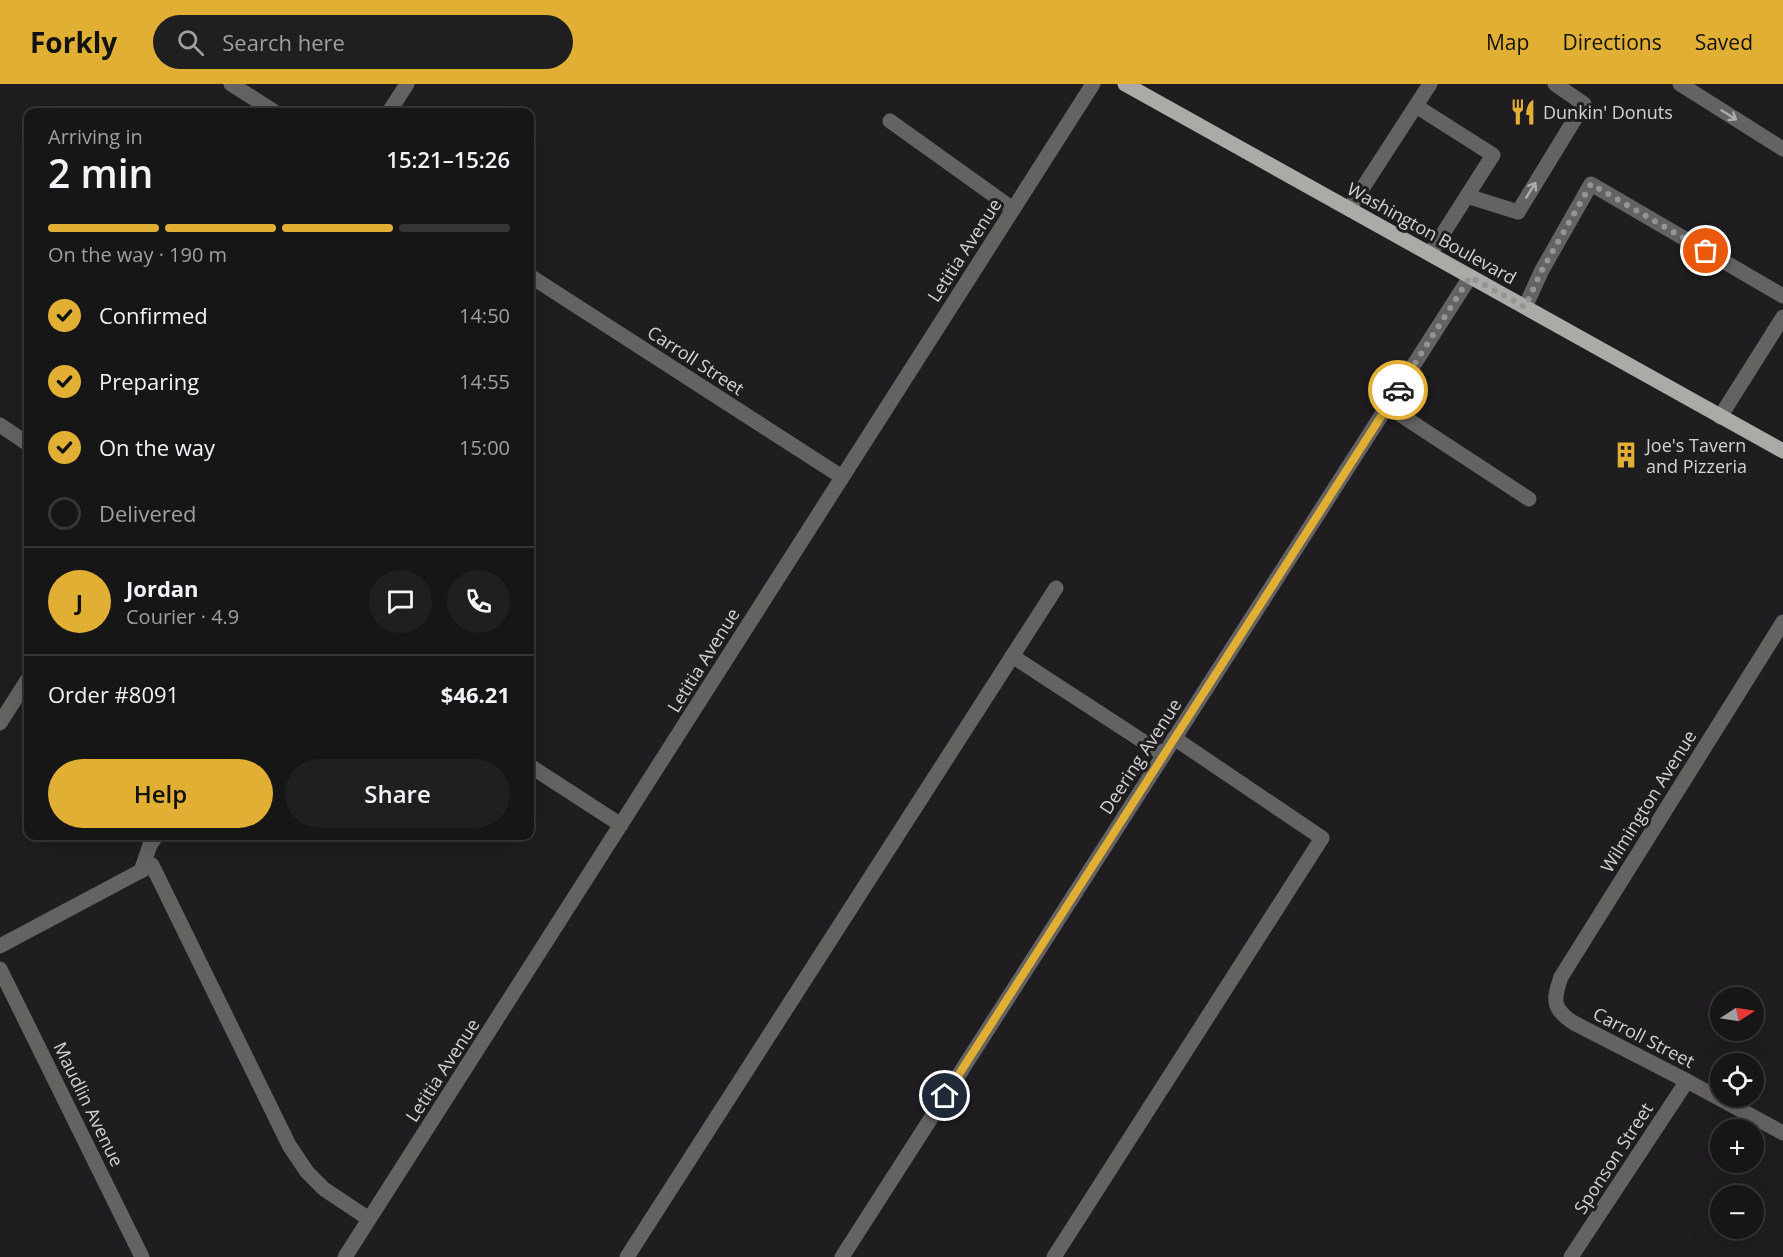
<!DOCTYPE html>
<html lang="en">
<head>
<meta charset="utf-8">
<style>
	:root { --surface:#171617; --page:#201f20; --text:#f1f3f6; --muted:#9e9fa1; --line:#363536; --accent:#e1af34 }
	body { margin:0; font-family:"Open Sans",sans-serif; background:var(--page); color:var(--text); height:100vh; display:flex; flex-direction:column; font-size:22px; white-space:nowrap }
	* { box-sizing:border-box; margin:0 }
	p { font-size:20px; color:var(--muted) }
	.icon { flex:none; width:33px; height:33px; fill:none; stroke:currentColor; stroke-width:2; stroke-linecap:round; stroke-linejoin:round }
	.map { position:relative; flex:1; overflow:hidden }
	.sheet { position:absolute; left:24px; top:24px; width:510px; height:732px; display:flex; flex-direction:column; background:var(--surface); border-radius:12px; box-shadow:0 6px 24px #0002,0 0 0 2px var(--line) }
	.sheet>* { flex:none }
	.needle { width:39px; rotate:78deg }
	.buttons { position:absolute; left:1710px; top:903px; display:grid; gap:12px }
	.buttons a { display:grid; place-items:center; width:54px; height:54px; border-radius:50%; background:var(--surface); box-shadow:0 6px 24px #0002,0 0 0 2px var(--line); font-size:30px }
	.pin { position:absolute; display:grid; place-items:center; width:51px; height:51px; color:#fff; margin:-26px; border:3px solid #fff; border-radius:50%; box-shadow:0 2px 6px #0007 }
	.courier { position:absolute; display:grid; place-items:center; width:60px; height:60px; margin:-30px; border:4px solid #e1af34; border-radius:50%; background:#fff; color:#222; box-shadow:0 2px 8px #0007 }
	.overview em { font-style:normal; font-weight:600 }
	.overview div { display:flex; flex-direction:column-reverse }
	.overview { display:flex; align-items:center; justify-content:space-between; height:102px; padding:0 24px }
	h1 { font-size:39px; font-weight:600; line-height:45px }
	.bar { display:grid; grid-template-columns:repeat(4,1fr); gap:9px 6px; align-content:center; height:72px; padding:0 24px }
	.bar i { height:8px; border-radius:4px; background:var(--line) }
	.bar .current { background:var(--accent) }
	.bar p { grid-column:span 4 }
	.line { display:flex; align-items:center; gap:15px; padding:0 24px; border-top:2px solid var(--line) }
	.line div { flex:1 }
	.round { display:grid; place-items:center; flex:none; width:63px; height:63px; border-radius:32px; background:var(--page) }
	ol { padding:0 24px; list-style:none }
	li { display:flex; align-items:center; gap:18px; height:66px }
	li p { margin-inline-start:auto }
	li .icon { padding:6px; border-radius:50%; background:var(--accent); color:#111; stroke-width:4 }
	li:last-child { color:var(--muted) }
	li i { width:33px; height:33px; border:3px solid var(--line); border-radius:50% }
	.button { display:flex; gap:12px; margin-top:auto; padding:12px 24px }
	.button a { flex:1; height:69px; border-radius:36px; background:var(--accent); color:#111; font-size:24px; font-weight:600; line-height:69px; text-align:center }
	.button a+a { background:var(--page); color:var(--text) }
	header { display:flex; align-items:center; gap:36px; box-sizing:border-box; height:84px; padding:0 30px; background:var(--accent); color:#111 }
	header strong { font-size:28px }
	nav { display:flex; gap:33px; margin-inline-start:auto; font-size:21px }
	.search { width:420px; height:54px; background:var(--page); display:flex; align-items:center; gap:15px; box-sizing:border-box; padding:0 21px; border-radius:33px; color:var(--muted); font-size:22px }
	.map>svg:first-child { display:block }
	.lines { fill:none; stroke-linecap:round; stroke-linejoin:round }
	.minor { stroke:#646362; stroke-width:15 }
	.major { stroke:#abaaa7; stroke-width:15 }
	.oneway { stroke:#adabac }
	.done { stroke:#959395; stroke-width:6; stroke-dasharray:0 10.8 }
	.route { stroke:#e1af34; stroke-width:8 }
	.labels { text-anchor:middle; dominant-baseline:central; stroke-width:6; stroke-linejoin:round; paint-order:stroke }
	.poi-label { font-size:18px; fill:#d4d2d4; stroke:#1f1d1f; text-anchor:start }
	.street-label { font-size:18px; fill:#d4d2d4; stroke:#1f1d1f }
</style>
</head>
<body>
<header>
<strong>Forkly</strong>
<div class="search"><svg class="icon" aria-label="search" viewBox="0 0 24 24"><circle cx="10" cy="10" r="6"/><path d="M15 15l6 6"/></svg>Search here</div>
<nav><a>Map</a><a>Directions</a><a>Saved</a></nav>
</header>
<div class="map">
<svg width="1783" height="1173" viewBox="0 0 1783 1173">
	<rect width="100%" height="100%" fill="#1f1d1f"/>
	<g class="lines">
		<g class="minor">
			<path d="M231 0 275 28"/>
			<path d="M1680 0 1783 65"/>
			<path d="M1416 22 1493 71 1430 170"/>
			<path d="M389 28 407 0"/>
			<path d="M890 37 1013 125"/>
			<path d="M1467 112 1518 128 1584 20 1555 0"/>
			<path d="M1349 125 1430 0"/>
			<path d="M530 192 842 393"/>
			<path d="M1525 223 1542 186 1591 100 1783 212"/>
			<path d="M1387 322 1529 415"/>
			<path d="M1720 333 1783 233"/>
			<path d="M0 341 28 360"/>
			<path d="M1783 538 1561 893C1553 916 1552 925 1574 939L1687 997 1783 1049"/>
			<path d="M1012 572 1164 671"/>
			<path d="M0 639 28 595"/>
			<path d="M530 682 621 741"/>
			<path d="M141 787 150 761 156 752"/>
			<path d="M0 862 152 781 289 1061 307 1088 324 1105 369 1135"/>
			<path d="M0 885 142 1173"/>
			<path d="M345 1173 1093 0"/>
			<path d="M627 1173 1056 504"/>
			<path d="M842 1173 1470 193"/>
			<path d="M1054 1173 1322 754 1174 654"/>
			<path d="M1571 1173 1687 997"/>
		</g>
		<path class="major" d="M1125 0 1783 367"/>
	</g>
	<defs><path id="oneway-shaft" d="M-6 0H5M1.5-3L5.5 0L1.5 3" fill="none" stroke-width="1.6" stroke-linecap="round" stroke-linejoin="round" transform="scale(1.5)"/></defs>
	<g class="oneway">
		<use href="#oneway-shaft" transform="translate(1729 31) rotate(32)"/>
		<use href="#oneway-shaft" transform="translate(1531 106) rotate(-58)"/>
	</g>
	<g class="lines">
		<path class="done" d="M1398 306 1470 193 1525 223 1542 186 1591 100 1706 167"/>
		<path class="route" d="M945 1012 1398 306"/>
	</g>
	<defs>
		<g id="restaurant-bare" transform="scale(2.07)"><path d="M-5-6h1v4h1v-4h1v4h1v-4h1v5L-1.5 .5V6h-2V.5L-5-1ZM5-6V6H3V1.5H1.5Q1.5-4 5-6Z" fill="#e1af34" stroke="#1f1d1f" stroke-width="2.5" paint-order="stroke"/></g>
		<g id="building-bare" transform="scale(2.07)"><path d="M-4-6H4V6H1V3H-1V6H-4ZM-2.5-4.3h1.7v1.8h-1.7ZM.8-4.3h1.7v1.8H.8ZM-2.5-1h1.7V.8h-1.7ZM.8-1h1.7V.8H.8Z" fill="#e1af34" stroke="#1f1d1f" stroke-width="2.5" paint-order="stroke"/></g>
	</defs>
	<g fill-rule="evenodd">
		<use href="#restaurant-bare" x="1523" y="28"/>
		<use href="#building-bare" x="1626" y="371"/>
	</g>
	<g class="labels">
		<g class="poi-label">
			<text x="1543" y="28">Dunkin' Donuts</text>
			<text x="1646" y="361">Joe's Tavern<tspan x="1646" dy="21">and Pizzeria</tspan></text>
		</g>
		<g class="street-label">
			<text transform="translate(1432 149) rotate(29)">Washington Boulevard</text>
			<text transform="translate(964 166) rotate(-57)">Letitia Avenue</text>
			<text transform="translate(696 276) rotate(33)">Carroll Street</text>
			<text transform="translate(703 576) rotate(-58)">Letitia Avenue</text>
			<text transform="translate(1140 672) rotate(-57)">Deering Avenue</text>
			<text transform="translate(1648 717) rotate(-58)">Wilmington Avenue</text>
			<text transform="translate(1644 953) rotate(27)">Carroll Street</text>
			<text transform="translate(442 986) rotate(-57)">Letitia Avenue</text>
			<text transform="translate(89 1020) rotate(64)">Maudlin Avenue</text>
			<text transform="translate(1613 1074) rotate(-57)">Sponson Street</text>
		</g>
	</g>
</svg>
<div class="buttons">
<a><svg class="needle" viewBox="-14 -14 28 28"><path d="M0-13l5 13h-10z" fill="#e53935"/><path d="M0 13l5-13h-10z" fill="#9e9fa1"/></svg></a>
<a><svg class="icon" aria-label="locate" viewBox="0 0 24 24"><circle cx="12" cy="12" r="6"/><path d="M12 2v4M12 18v4M2 12h4M18 12h4"/></svg></a>
<a>+</a>
<a>−</a>
</div>
<div class="pin" style="left:1706px;top:167px;background:#ea580c"><svg class="icon" aria-label="bag" viewBox="0 0 24 24"><path d="M5 8h14l-1 12H6zM9 8a3 3 0 0 1 6 0"/></svg></div>
<div class="pin" style="left:945px;top:1012px;background:#1f2937"><svg class="icon" aria-label="home" viewBox="0 0 24 24"><path d="M3 11l9-7 9 7M6 9v11h12V9"/></svg></div>
<div class="courier" style="left:1398px;top:306px"><svg class="icon" aria-label="car" viewBox="0 0 24 24"><path d="M5 17H2v-5l4-1 3-4h7l3 4 3 1v5h-3M9 17h6M6 11h13"/><circle cx="7" cy="17" r="2"/><circle cx="17" cy="17" r="2"/></svg></div>
<section class="sheet">
<div class="overview"><div><h1>2 min</h1><p>Arriving in</p></div><em>15:21–15:26</em></div>
<div class="bar"><i class="current"></i><i class="current"></i><i class="current"></i><i></i><p>On the way · 190 m</p></div>
<ol>
<li><svg class="icon" aria-label="check" viewBox="0 0 24 24"><path d="M5 12l5 5 9-10"/></svg>Confirmed<p>14:50</p></li>
<li><svg class="icon" aria-label="check" viewBox="0 0 24 24"><path d="M5 12l5 5 9-10"/></svg>Preparing<p>14:55</p></li>
<li><svg class="icon" aria-label="check" viewBox="0 0 24 24"><path d="M5 12l5 5 9-10"/></svg>On the way<p>15:00</p></li>
<li><i></i>Delivered</li>
</ol>
<div class="line" style="height:108px"><b class="round" style="background:var(--accent);color:#111">J</b><div><b>Jordan</b><p>Courier · 4.9</p></div><a class="round"><svg class="icon" aria-label="chat" viewBox="0 0 24 24"><path d="M4 5h16v11H9l-5 4z"/></svg></a><a class="round"><svg class="icon" aria-label="phone" viewBox="0 0 24 24"><path d="M5 4h4l2 5-3 2q2 4 5 5l2-3 5 2v4C11 20 4 13 5 4z"/></svg></a></div>
<div class="line" style="height:78px"><div>Order #8091</div><b>$46.21</b></div>
<div class="button"><a>Help</a><a>Share</a></div>
</section>
</div>
</body>
</html>
